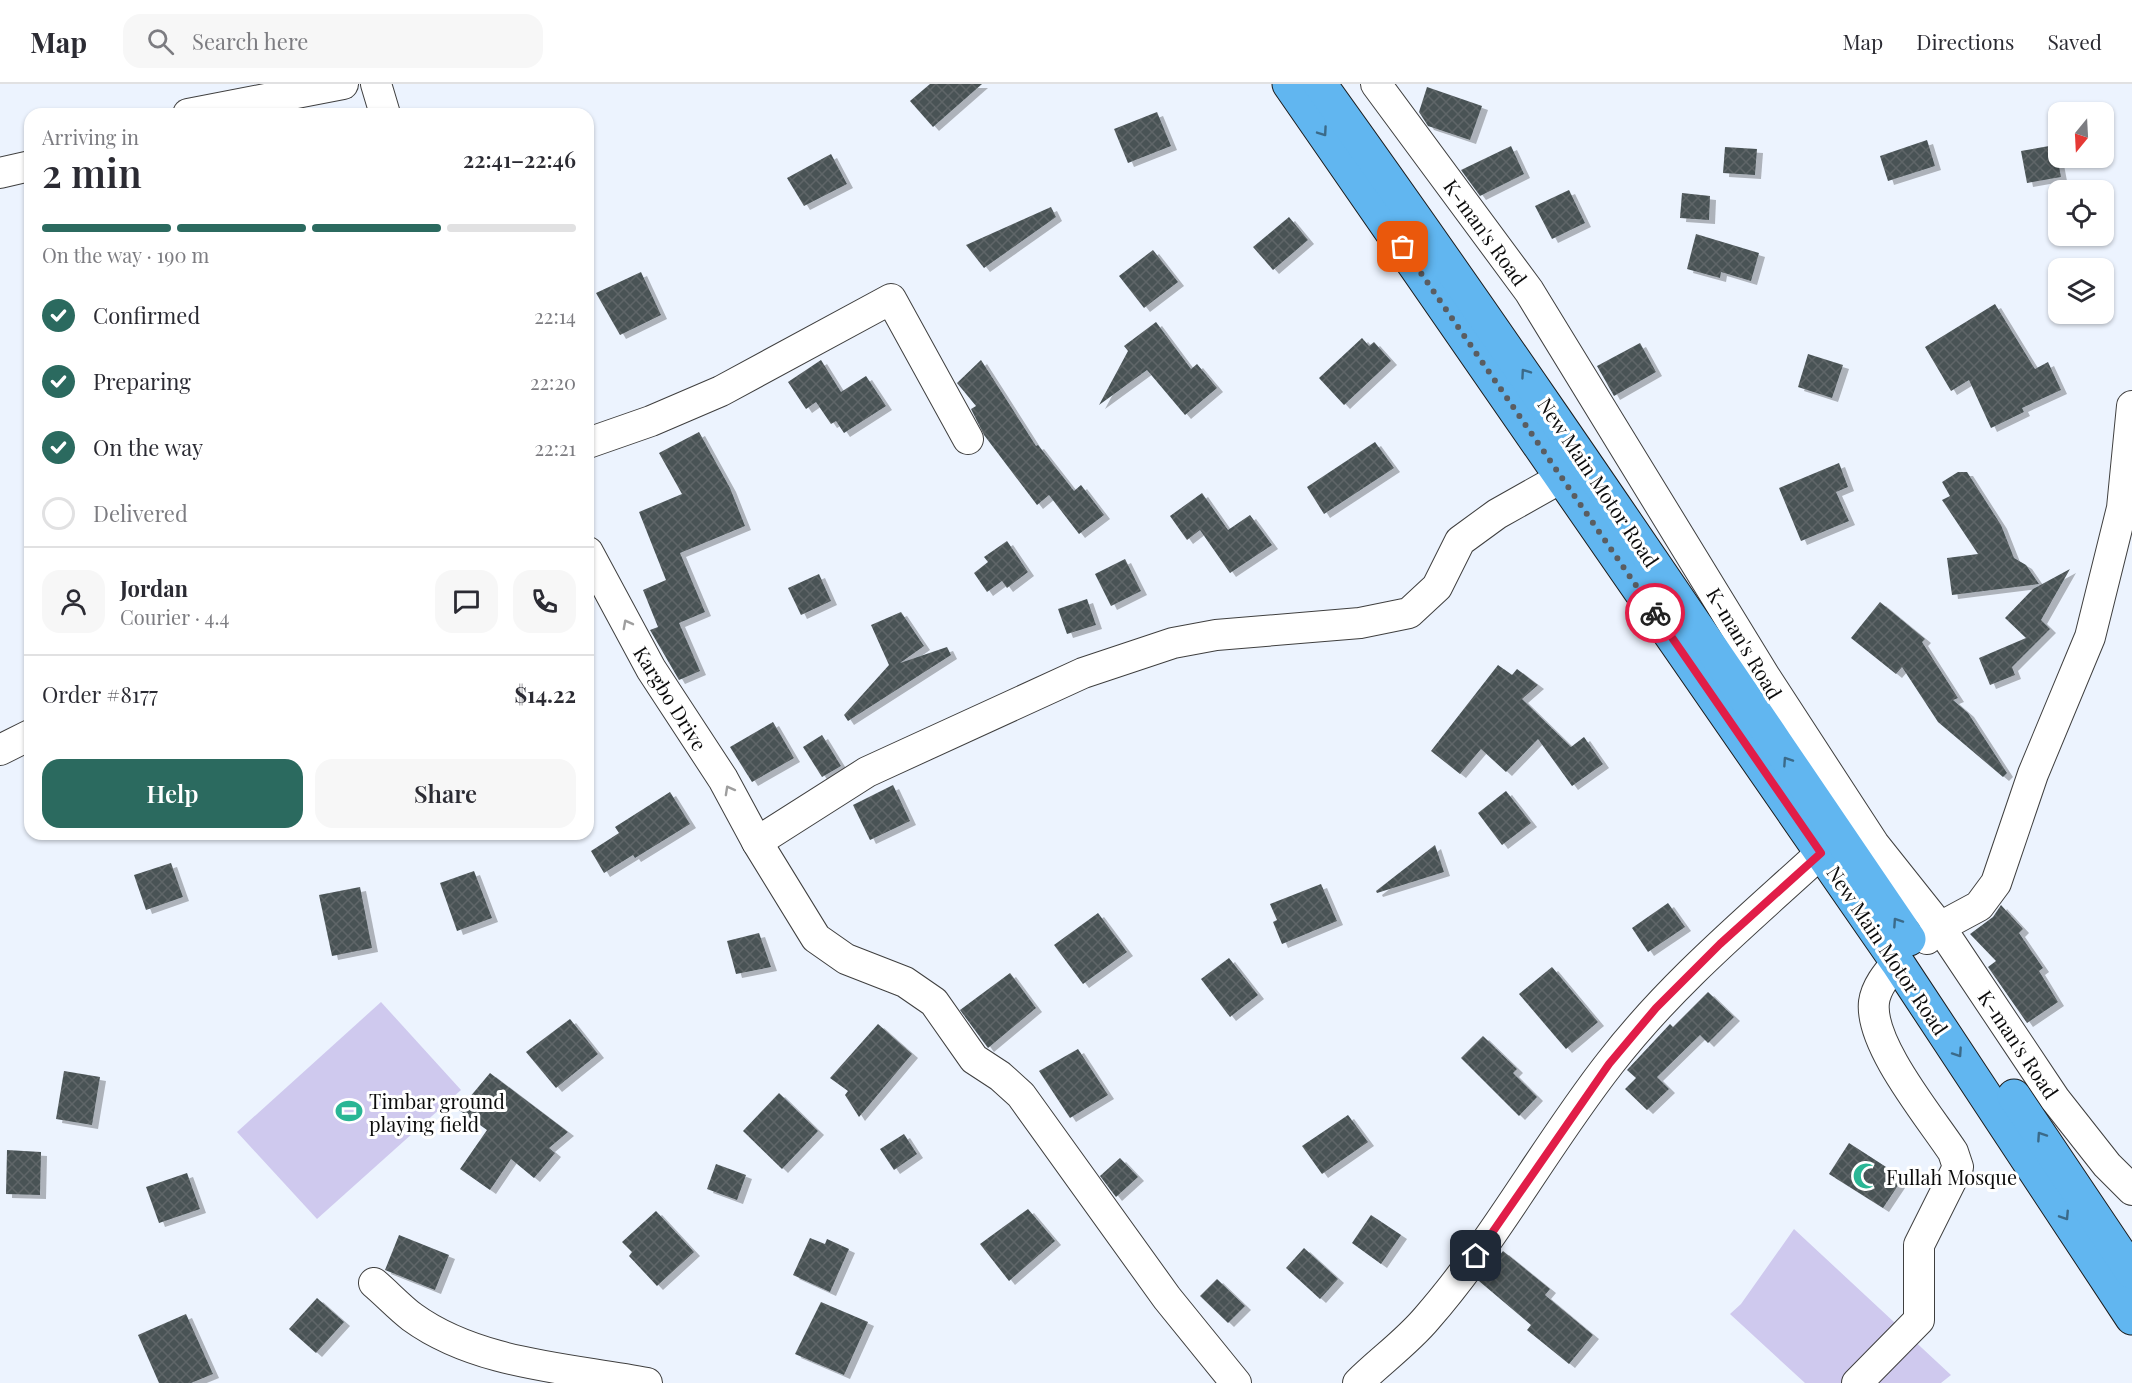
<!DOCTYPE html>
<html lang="en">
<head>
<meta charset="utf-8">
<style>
	:root { --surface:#fff; --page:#f7f7f7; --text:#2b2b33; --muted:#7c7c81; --line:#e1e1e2; --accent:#2b6a5f }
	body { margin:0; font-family:"Playfair Display",serif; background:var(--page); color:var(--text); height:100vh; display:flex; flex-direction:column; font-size:22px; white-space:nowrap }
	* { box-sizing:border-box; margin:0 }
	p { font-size:20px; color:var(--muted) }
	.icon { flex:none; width:33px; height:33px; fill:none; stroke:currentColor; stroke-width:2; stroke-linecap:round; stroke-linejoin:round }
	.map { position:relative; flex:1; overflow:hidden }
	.panel { position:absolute; left:24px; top:24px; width:570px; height:732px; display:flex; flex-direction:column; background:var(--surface); border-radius:18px; box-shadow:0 2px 4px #0004 }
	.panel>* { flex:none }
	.needle { width:39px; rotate:198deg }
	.controls { position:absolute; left:2048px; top:18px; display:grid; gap:12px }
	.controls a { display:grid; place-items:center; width:66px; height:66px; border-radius:12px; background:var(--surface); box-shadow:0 2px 4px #0004; font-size:30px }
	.pin { position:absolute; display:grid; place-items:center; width:51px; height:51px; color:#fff; margin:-26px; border-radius:12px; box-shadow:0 3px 9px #0006 }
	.courier { position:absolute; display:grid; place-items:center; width:60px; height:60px; margin:-30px; border:4px solid #e11d48; border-radius:50%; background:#fff; color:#222; box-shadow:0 2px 8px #0007 }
	.summary em { font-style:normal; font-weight:600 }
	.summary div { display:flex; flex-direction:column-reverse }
	.summary { display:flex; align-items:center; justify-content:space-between; height:102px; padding:0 18px }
	h1 { font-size:39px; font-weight:600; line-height:45px }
	.bar { display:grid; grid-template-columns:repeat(4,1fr); gap:9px 6px; align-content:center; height:72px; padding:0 18px }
	.bar i { height:8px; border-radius:4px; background:var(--line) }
	.bar .on { background:var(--accent) }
	.bar p { grid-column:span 4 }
	.line { display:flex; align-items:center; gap:15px; padding:0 18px; border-top:2px solid var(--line) }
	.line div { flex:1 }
	.round { display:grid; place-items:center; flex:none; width:63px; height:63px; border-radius:18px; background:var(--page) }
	ol { padding:0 18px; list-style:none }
	li { display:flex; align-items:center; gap:18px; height:66px }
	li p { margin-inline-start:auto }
	li .icon { padding:6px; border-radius:50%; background:var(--accent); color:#fff; stroke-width:4 }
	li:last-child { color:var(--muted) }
	li i { width:33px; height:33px; border:3px solid var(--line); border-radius:50% }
	.action { display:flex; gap:12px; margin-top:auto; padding:12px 18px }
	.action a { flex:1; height:69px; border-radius:18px; background:var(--accent); color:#fff; font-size:24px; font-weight:600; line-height:69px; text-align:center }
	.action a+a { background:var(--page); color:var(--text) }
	header { display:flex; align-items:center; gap:36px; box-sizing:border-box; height:84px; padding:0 30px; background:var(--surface); border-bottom:2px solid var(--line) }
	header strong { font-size:28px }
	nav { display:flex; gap:33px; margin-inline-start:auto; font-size:21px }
	.search { width:420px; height:54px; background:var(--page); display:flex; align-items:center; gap:15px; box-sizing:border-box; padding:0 21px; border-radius:18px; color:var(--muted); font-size:22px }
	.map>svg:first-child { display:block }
	.pitch { fill:#cfc9ee }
	.building { fill:url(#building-cross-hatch); filter:url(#shadow) }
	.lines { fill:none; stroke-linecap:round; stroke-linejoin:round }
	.minor-casing { stroke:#3f3f3f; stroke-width:32 }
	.trunk-casing { stroke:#1d1d1d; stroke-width:35 }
	.minor { stroke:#fff; stroke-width:30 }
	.trunk { stroke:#61b6f0; stroke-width:33 }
	.oneway { stroke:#3b6a89 }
	.oneway2 { stroke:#9e9e9e }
	.done { stroke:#5a5d61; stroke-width:6; stroke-dasharray:0 10.8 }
	.route { stroke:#e11d48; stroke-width:8 }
	.labels { text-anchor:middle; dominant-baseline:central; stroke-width:6; stroke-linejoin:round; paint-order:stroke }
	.street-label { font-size:20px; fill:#0c0c0c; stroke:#fff }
	.poi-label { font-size:20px; fill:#0c0c0c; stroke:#fff; text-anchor:start }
</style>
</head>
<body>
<header>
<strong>Map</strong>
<div class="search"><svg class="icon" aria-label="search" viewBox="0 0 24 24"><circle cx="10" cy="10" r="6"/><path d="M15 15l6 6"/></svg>Search here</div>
<nav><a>Map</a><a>Directions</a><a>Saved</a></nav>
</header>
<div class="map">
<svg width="2132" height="1299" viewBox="0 0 2132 1299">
	<defs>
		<pattern id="building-cross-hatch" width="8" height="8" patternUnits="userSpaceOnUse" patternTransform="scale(1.5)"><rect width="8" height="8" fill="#495255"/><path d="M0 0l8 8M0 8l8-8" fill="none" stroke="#5f6668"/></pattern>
		<filter id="shadow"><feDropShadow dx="6" dy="4" stdDeviation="0" flood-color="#0004"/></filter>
	</defs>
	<rect width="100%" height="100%" fill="#ecf3fe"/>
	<g class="pitch">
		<path d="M381 918 461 1006 317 1135 237 1048Z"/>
		<path d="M1794 1145 1951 1291 1941 1299H1805L1730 1230 1741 1220Z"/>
	</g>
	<g class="building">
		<path d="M930 0H982L933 43 910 17Z"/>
		<path d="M1427 3 1482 22 1470 56 1428 42 1419 28Z"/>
		<path d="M1157 28 1171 62 1128 79 1114 45Z"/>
		<path d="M1927 56 1935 82 1888 97 1880 72Z"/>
		<path d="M2055 61 2061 93 2027 99 2021 67Z"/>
		<path d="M1511 62 1524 90 1480 112 1461 86Z"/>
		<path d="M1725 63 1757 65 1755 91 1723 89Z"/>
		<path d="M831 70 847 100 804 122 787 94Z"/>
		<path d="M1569 106 1585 139 1552 155 1535 122Z"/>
		<path d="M1682 109 1710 112 1709 136 1680 134Z"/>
		<path d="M1051 123 1056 133 984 184 966 161Z"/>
		<path d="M1289 133 1308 156 1273 186 1253 163Z"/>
		<path d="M1696 150 1759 169 1751 197 1721 188 1720 194 1687 185Z"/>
		<path d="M1153 166 1178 198 1144 224 1119 192Z"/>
		<path d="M641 188 661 231 620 251 596 209Z"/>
		<path d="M1995 220 2035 285 2048 278 2061 306 2022 324 2024 328 1991 344 1969 296 1951 307 1925 263Z"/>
		<path d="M1156 238 1191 285 1197 280 1217 304 1185 331 1147 286 1099 321 1128 267 1124 262Z"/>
		<path d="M1362 254 1369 262 1374 258 1391 277 1344 321 1319 294Z"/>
		<path d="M1640 259 1656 288 1614 312 1597 282Z"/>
		<path d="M1808 270 1843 281 1832 314 1798 303Z"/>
		<path d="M821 276 841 308 866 292 886 322 844 349 836 337 831 340 816 318 806 325 788 298Z"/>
		<path d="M981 276 1036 362 1038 361 1074 407 1081 401 1104 431 1079 450 1049 411 1037 421 984 351 971 325 976 322 957 299Z"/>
		<path d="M699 348 730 404 745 442 680 469 705 528 679 539 700 587 679 596 650 546 658 543 643 506 666 496 639 428 682 410 659 369Z"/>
		<path d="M1375 358 1394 384 1324 430 1307 403Z"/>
		<path d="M1839 379 1848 403 1836 408 1849 437 1801 457 1779 404Z"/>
		<path d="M1958 388H1967L2001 441 2014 474 2026 481 2039 500 1952 511 1947 474 1978 470 1942 416 1950 412 1942 398Z"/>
		<path d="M1202 409 1228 446 1250 431 1272 461 1230 489 1200 446 1187 456 1170 432Z"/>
		<path d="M1007 457 1028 488 1007 504 1002 497 987 508 974 489 988 478 984 473Z"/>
		<path d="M1125 475 1141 507 1111 522 1095 490Z"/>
		<path d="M2070 485 2041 536 2050 545 2012 583 2015 591 1990 601 1979 574 2026 554 2005 534 2033 505Z"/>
		<path d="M819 490 831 517 801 531 788 504Z"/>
		<path d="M1087 515 1096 541 1067 550 1058 525Z"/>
		<path d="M1880 518 1925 555 1922 558 1958 614 1953 616 1968 629 2007 689 2003 693 1938 638 1902 583 1896 590 1851 554Z"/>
		<path d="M901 528 924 562 900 579 947 563 951 571 848 637 844 631 889 581 871 541Z"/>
		<path d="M1498 581 1512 591 1517 585 1538 601 1522 615 1571 663 1584 653 1603 680 1572 702 1538 655 1506 688 1481 665 1460 690 1431 667Z"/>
		<path d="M773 638 794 674 752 698 730 663Z"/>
		<path d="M822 651 841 682 822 693 803 663Z"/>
		<path d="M893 701 910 737 870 756 853 721Z"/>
		<path d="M1506 707 1531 739 1502 761 1478 729Z"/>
		<path d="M670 708 690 740 635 774 633 771 604 789 591 767 619 749 615 743Z"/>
		<path d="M1435 761 1444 788 1377 809 1376 807Z"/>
		<path d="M171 779 183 813 146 826 134 791Z"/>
		<path d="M474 787 492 834 457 847 440 799Z"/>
		<path d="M1321 800 1337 837 1282 860 1273 838 1277 836 1270 820Z"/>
		<path d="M360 803 372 864 332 872 319 811Z"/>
		<path d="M1668 819 1685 843 1648 868 1632 844Z"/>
		<path d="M2001 821 2023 845 2019 849 2043 884 2039 887 2058 918 2027 939 1988 883 1996 877 1970 850 1993 833Z"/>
		<path d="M1098 829 1127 868 1083 900 1054 861Z"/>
		<path d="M759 849 771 883 736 890 727 857Z"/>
		<path d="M1229 874 1258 911 1230 933 1201 895Z"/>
		<path d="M1552 883 1598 938 1566 965 1519 910Z"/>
		<path d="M1010 889 1036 924 988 964 960 926Z"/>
		<path d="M1708 908 1734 933 1708 959 1700 951 1657 993 1669 1005 1647 1026 1625 1005 1636 994 1627 986 1670 940 1673 943Z"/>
		<path d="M570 935 598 970 556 1004 526 968Z"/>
		<path d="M878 940 912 970 859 1033 845 1011 848 1007 830 994Z"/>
		<path d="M1483 952 1517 985 1513 989 1537 1013 1519 1032 1461 974Z"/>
		<path d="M1078 965 1108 1011 1070 1034 1039 987Z"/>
		<path d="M64 987 100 993 92 1041 56 1035Z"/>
		<path d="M490 989 568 1048 549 1064 555 1069 534 1094 511 1075 490 1106 460 1085 487 1046 459 1026Z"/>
		<path d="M779 1009 818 1047 782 1085 743 1047Z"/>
		<path d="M1348 1031 1368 1058 1322 1090 1302 1062Z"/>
		<path d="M904 1050 917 1070 894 1086 880 1065Z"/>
		<path d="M1849 1059 1903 1094 1883 1124 1829 1090Z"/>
		<path d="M7 1066 41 1068 40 1111 6 1110Z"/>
		<path d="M1120 1074 1138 1093 1116 1113 1100 1092Z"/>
		<path d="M716 1080 746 1091 737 1116 707 1105Z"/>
		<path d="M187 1089 200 1125 159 1139 146 1103Z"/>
		<path d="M1028 1125 1055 1157 1009 1197 980 1160Z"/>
		<path d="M656 1127 694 1168 657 1202 629 1172 632 1168 622 1158Z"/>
		<path d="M1371 1131 1401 1151 1381 1180 1352 1159Z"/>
		<path d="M399 1151 449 1171 435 1206 385 1186Z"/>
		<path d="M810 1154 825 1160 827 1155 849 1165 830 1208 793 1191Z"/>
		<path d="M1304 1164 1338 1195 1320 1215 1286 1184Z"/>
		<path d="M1503 1167 1550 1205 1545 1211 1593 1251 1569 1280 1527 1246 1531 1241 1479 1197Z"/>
		<path d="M1217 1195 1245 1222 1228 1239 1200 1212Z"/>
		<path d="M317 1214 344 1238 316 1269 289 1245Z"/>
		<path d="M821 1218 868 1238 844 1291 795 1270Z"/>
		<path d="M186 1230 213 1290 191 1299H159L138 1251Z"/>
	</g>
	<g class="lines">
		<g class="minor-casing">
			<g id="minor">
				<path d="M376 0 385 30"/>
				<path d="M1376 0 1529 207 1766 594 1874 760 1940 843 2055 1015 2107 1081 2132 1106"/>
				<path d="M188 30 343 0"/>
				<path d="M0 89 30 82"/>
				<path d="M588 359 651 337 721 307 891 215 968 355"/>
				<path d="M588 468 651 585 723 695 757 758 816 854 846 875 905 898 934 918 974 975 1000 992 1021 1011 1167 1214 1236 1299"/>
				<path d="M0 666 30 651"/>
				<path d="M757 758 867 688 1083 589 1173 559 1216 551 1360 539 1409 529 1437 503 1460 457 1497 430 1561 394"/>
				<path d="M1927 855 1940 843 1979 822 1996 799 2033 690 2090 553 2122 424 2132 322"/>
				<path d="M374 1199C387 1210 399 1223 412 1233 478 1281 570 1284 647 1299"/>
				<path d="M1358 1299C1380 1277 1407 1258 1427 1234 1496 1155 1545 1062 1610 979 1671 900 1748 836 1821 769"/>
				<path d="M1857 1299 1919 1236V1161L1958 1083 1953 1068C1930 1033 1869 960 1874 918 1876 903 1887 890 1897 878"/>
			</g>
		</g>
		<g class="trunk-casing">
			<g id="trunk">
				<path d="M1289 0 1897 878 2132 1234"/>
				<path d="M1320 0C1522 281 1714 569 1909 855"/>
				<path d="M2014 1012 2132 1188"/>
			</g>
		</g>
		<use href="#minor" class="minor"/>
		<use href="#trunk" class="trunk"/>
	</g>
	<defs><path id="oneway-chevron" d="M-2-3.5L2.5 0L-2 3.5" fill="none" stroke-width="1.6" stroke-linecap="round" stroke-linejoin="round" transform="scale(1.5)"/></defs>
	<g class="oneway">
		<use href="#oneway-chevron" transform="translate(1323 48) rotate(55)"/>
		<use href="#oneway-chevron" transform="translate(1525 289) rotate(-125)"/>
		<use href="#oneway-chevron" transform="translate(1787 677) rotate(-124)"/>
		<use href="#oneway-chevron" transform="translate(1897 838) rotate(-124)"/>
		<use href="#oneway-chevron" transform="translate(1958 969) rotate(56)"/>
		<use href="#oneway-chevron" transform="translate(2041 1052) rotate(-124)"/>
		<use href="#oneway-chevron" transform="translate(2065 1132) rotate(57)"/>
	</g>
	<g class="oneway2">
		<use href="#oneway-chevron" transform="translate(627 540) rotate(-118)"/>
		<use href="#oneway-chevron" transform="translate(729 706) rotate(-119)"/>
	</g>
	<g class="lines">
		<path class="done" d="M1403 163 1655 529"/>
		<path class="route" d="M1476 1172 1609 980 1656 924 1720 860 1821 769 1655 529"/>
	</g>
	<defs>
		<g id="stadium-bare" transform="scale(2.07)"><path d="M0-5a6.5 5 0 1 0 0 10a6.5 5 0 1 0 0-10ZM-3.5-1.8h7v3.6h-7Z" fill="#2ab695" stroke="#fff" stroke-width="2.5" paint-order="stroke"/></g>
		<g id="mosque-bare" transform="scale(2.07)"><path d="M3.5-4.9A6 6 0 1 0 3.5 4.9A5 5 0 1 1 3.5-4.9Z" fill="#2ab695" stroke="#fff" stroke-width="2.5" paint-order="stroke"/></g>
	</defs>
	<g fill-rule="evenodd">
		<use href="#stadium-bare" x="349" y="1027"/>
		<use href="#mosque-bare" x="1866" y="1092"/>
	</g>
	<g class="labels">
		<g class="street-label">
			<text transform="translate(1486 148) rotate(54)">K-man's Road</text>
			<text transform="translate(1599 398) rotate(56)">New Main Motor Road</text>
			<text transform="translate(1745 559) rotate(59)">K-man's Road</text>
			<text transform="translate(671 614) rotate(58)">Kargbo Drive</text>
			<text transform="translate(1888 866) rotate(56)">New Main Motor Road</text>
			<text transform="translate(2019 960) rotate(56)">K-man's Road</text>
		</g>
		<g class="poi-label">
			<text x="369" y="1016">Timbar ground<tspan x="369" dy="23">playing field</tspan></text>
			<text x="1886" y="1092">Fullah Mosque</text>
		</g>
	</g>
</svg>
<div class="controls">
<a><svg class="needle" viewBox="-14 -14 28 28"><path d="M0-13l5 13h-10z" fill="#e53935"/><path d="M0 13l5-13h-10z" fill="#7c7c81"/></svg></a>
<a><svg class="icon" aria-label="locate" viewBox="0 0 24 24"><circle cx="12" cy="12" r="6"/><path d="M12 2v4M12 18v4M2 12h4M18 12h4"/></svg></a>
<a><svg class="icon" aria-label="layers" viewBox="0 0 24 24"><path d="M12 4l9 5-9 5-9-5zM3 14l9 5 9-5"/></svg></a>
</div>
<div class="pin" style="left:1403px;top:163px;background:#ea580c"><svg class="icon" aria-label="bag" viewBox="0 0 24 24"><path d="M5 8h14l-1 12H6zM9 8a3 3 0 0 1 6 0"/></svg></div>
<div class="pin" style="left:1476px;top:1172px;background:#1f2937"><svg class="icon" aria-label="home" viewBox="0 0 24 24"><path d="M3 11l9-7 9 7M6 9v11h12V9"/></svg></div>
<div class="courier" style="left:1655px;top:529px"><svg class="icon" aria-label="bike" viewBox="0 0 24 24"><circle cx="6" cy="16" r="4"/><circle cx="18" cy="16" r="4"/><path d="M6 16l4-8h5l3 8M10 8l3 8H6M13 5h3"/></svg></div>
<section class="panel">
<div class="summary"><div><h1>2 min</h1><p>Arriving in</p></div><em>22:41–22:46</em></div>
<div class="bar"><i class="on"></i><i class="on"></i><i class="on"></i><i></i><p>On the way · 190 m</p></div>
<ol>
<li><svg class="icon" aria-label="check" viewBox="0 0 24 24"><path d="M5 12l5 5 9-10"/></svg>Confirmed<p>22:14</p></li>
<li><svg class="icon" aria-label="check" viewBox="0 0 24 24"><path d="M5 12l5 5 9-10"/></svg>Preparing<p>22:20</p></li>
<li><svg class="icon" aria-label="check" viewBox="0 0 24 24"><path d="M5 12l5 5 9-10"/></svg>On the way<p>22:21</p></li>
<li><i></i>Delivered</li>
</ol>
<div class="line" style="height:108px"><a class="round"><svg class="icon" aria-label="person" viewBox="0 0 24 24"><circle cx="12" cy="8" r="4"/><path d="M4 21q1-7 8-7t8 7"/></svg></a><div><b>Jordan</b><p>Courier · 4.4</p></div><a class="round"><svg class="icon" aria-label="chat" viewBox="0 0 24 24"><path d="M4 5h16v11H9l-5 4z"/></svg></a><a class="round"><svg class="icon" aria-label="phone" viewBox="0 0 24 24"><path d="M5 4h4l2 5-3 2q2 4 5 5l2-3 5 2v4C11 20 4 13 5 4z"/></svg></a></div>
<div class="line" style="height:78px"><div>Order #8177</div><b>$14.22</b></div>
<div class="action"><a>Help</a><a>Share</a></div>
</section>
</div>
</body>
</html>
